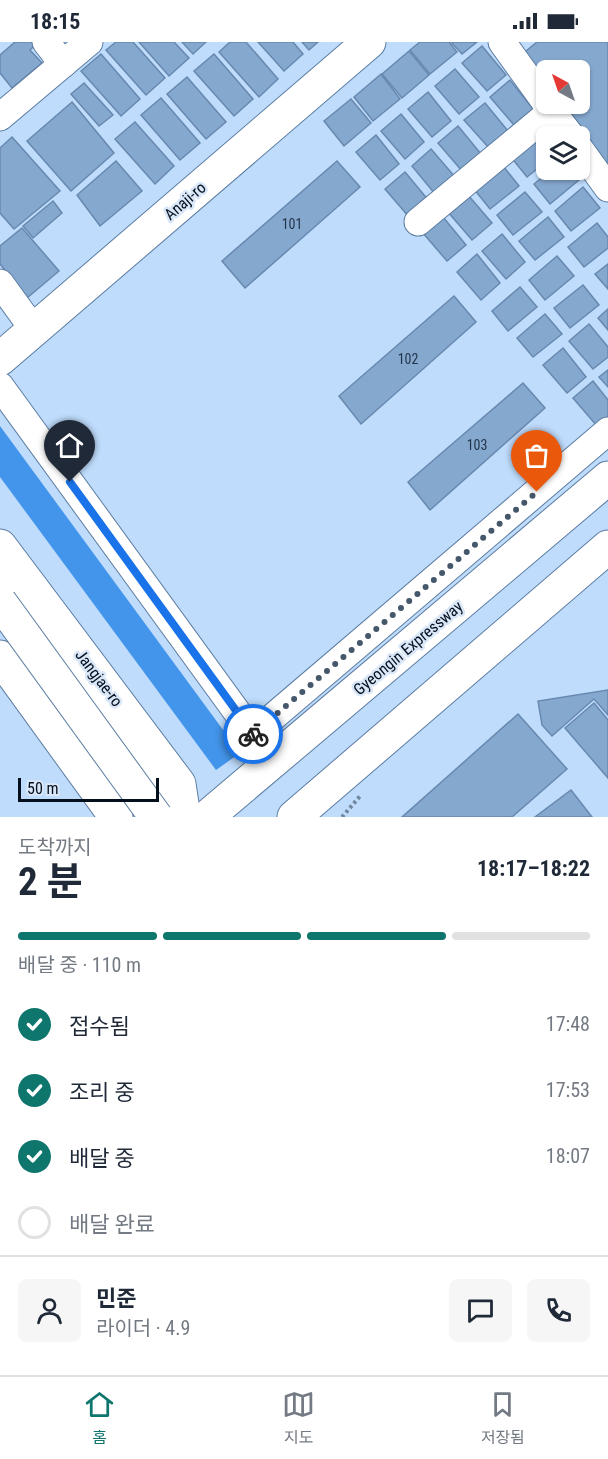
<!DOCTYPE html>
<html lang="ko">
<head>
<meta charset="utf-8">
<style>
	:root { --surface:#fff; --page:#f6f6f7; --text:#1f2937; --muted:#747a83; --line:#e0e1e3; --accent:#0f766e }
	body { margin:0; font-family:"Roboto Condensed","Noto Sans KR",sans-serif; background:var(--page); color:var(--text); height:100vh; display:flex; flex-direction:column; font-size:22px; white-space:nowrap }
	* { box-sizing:border-box; margin:0 }
	p { font-size:20px; color:var(--muted) }
	.icon { flex:none; width:33px; height:33px; fill:none; stroke:currentColor; stroke-width:2; stroke-linecap:round; stroke-linejoin:round }
	.map { position:relative; height:775px; overflow:hidden }
	.details { display:flex; flex-direction:column; background:var(--surface); flex:1 }
	.details>* { flex:none }
	.needle { width:39px; rotate:320deg }
	.controls { position:absolute; left:536px; top:18px; display:grid; gap:12px }
	.controls a { display:grid; place-items:center; width:54px; height:54px; border-radius:9px; background:var(--surface); box-shadow:0 2px 4px #0004; font-size:30px }
	.scale { position:absolute; left:18px; bottom:15px; width:141px; box-sizing:border-box; padding-left:6px; border:3px solid #040f1d; border-top:0; font-size:16px; line-height:21px; white-space:nowrap; color:#040f1d; -webkit-text-stroke:4px #d9e7f8; paint-order:stroke }
	.pin { position:absolute; display:grid; place-items:center; width:51px; height:51px; color:#fff; margin:-62px -26px; border-radius:50% 50% 50% 0; rotate:-45deg; box-shadow:0 0 6px #0007 }
	.pin .icon { rotate:45deg }
	.courier { position:absolute; display:grid; place-items:center; width:60px; height:60px; margin:-30px; border:4px solid #1a73e8; border-radius:50%; background:#fff; color:#222; box-shadow:0 2px 8px #0007 }
	.summary em { font-style:normal; font-weight:700 }
	.summary div { display:flex; flex-direction:column-reverse }
	.summary { display:flex; align-items:center; justify-content:space-between; height:102px; padding:0 18px }
	h1 { font-size:39px; font-weight:700; line-height:45px }
	.bar { display:grid; grid-template-columns:repeat(4,1fr); gap:9px 6px; align-content:center; height:72px; padding:0 18px }
	.bar i { height:8px; border-radius:4px; background:var(--line) }
	.bar .active { background:var(--accent) }
	.bar p { grid-column:span 4 }
	.line { display:flex; align-items:center; gap:15px; padding:0 18px; border-top:2px solid var(--line) }
	.line div { flex:1 }
	.round { display:grid; place-items:center; flex:none; width:63px; height:63px; border-radius:9px; background:var(--page) }
	ol { padding:0 18px; list-style:none }
	li { display:flex; align-items:center; gap:18px; height:66px }
	li p { margin-inline-start:auto }
	li .icon { padding:6px; border-radius:50%; background:var(--accent); color:#fff; stroke-width:4 }
	li:last-child { color:var(--muted) }
	li i { width:33px; height:33px; border:3px solid var(--line); border-radius:50% }
	.status { display:flex; justify-content:space-between; align-items:center; height:42px; padding:0 30px; background:var(--surface); direction:ltr }
	.status svg { height:16px; fill:currentColor }
	.tabs { display:flex; justify-content:space-around; align-items:center; height:84px; border-top:2px solid var(--line); background:var(--surface); font-size:16px; color:var(--muted) }
	.tabs a { display:grid; justify-items:center; gap:3px }
	.tabs .active { color:var(--accent) }
	.map>svg:first-child { display:block }
	.water { fill:#4395eb }
	.building { fill:#85a8cf; stroke:#6889af; stroke-width:1.5 }
	.lines { fill:none; stroke-linecap:round; stroke-linejoin:round }
	.minor-casing { stroke:#5b7ca1; stroke-width:29 }
	.major-casing { stroke:#5b7ca1; stroke-width:35 }
	.highway-casing { stroke:#5b7ca1; stroke-width:35 }
	.path { stroke:#7187a0; stroke-width:4; stroke-dasharray:3 3; stroke-linecap:butt }
	.minor { stroke:#fff; stroke-width:27 }
	.major { stroke:#fff; stroke-width:33 }
	.highway { stroke:#fff; stroke-width:33 }
	.major-bridge-casing { stroke:#5b7ca1; stroke-width:35; stroke-linecap:butt }
	.major-bridge { stroke:#fff; stroke-width:33 }
	.done { stroke:#45576b; stroke-width:6; stroke-dasharray:0 10.8 }
	.route { stroke:#1a73e8; stroke-width:8 }
	.labels { text-anchor:middle; dominant-baseline:central; stroke-width:5; stroke-linejoin:round; paint-order:stroke }
	.number-label { font-size:14px; fill:#24354a }
	.street-label { font-size:16px; fill:#040f1d; stroke:#d9e7f8 }
</style>
</head>
<body>
<div class="status"><b>18:15</b><svg viewBox="0 0 49 12"><path d="M0 12V9h3v3zM5 12V6h3v6zM10 12V3h3v9zM15 12V0h3v12zM26 1h20v11H26zM47 4h2v5h-2z"/></svg></div>
<div class="map">
<svg width="608" height="775" viewBox="0 0 608 775">
	<rect width="100%" height="100%" fill="#bfdcfc"/>
	<path class="water" d="M0 384 240 711 216 728 0 435Z"/>
	<g class="building">
		<path d="M15 0H32L35 3 30 8 42 21 12 46 0 31V13Z"/>
		<path d="M116 0H133L165 36 146 53 106 8Z"/>
		<path d="M139 0H174L189 16 169 34Z"/>
		<path d="M182 0H206L193 12Z"/>
		<path d="M230 0H246L278 37 259 55 219 10Z"/>
		<path d="M258 0H293L303 12 284 29Z"/>
		<path d="M302 0H318L309 8Z"/>
		<path d="M420 0H449L457 10 430 32 410 8Z"/>
		<path d="M451 0H477L462 12Z"/>
		<path d="M537 0H608V124L562 62H579V28H546V39L525 10Z"/>
		<path d="M482 4 506 33 487 49 462 21Z"/>
		<path d="M409 9 429 33 402 56 382 32Z"/>
		<path d="M101 12 140 57 121 74 81 29Z"/>
		<path d="M214 12 253 57 234 74 194 29Z"/>
		<path d="M455 27 479 55 459 72 435 44Z"/>
		<path d="M381 32 400 57 373 79 354 55Z"/>
		<path d="M187 35 226 80 206 97 167 52Z"/>
		<path d="M510 38 533 67 514 83 490 55Z"/>
		<path d="M84 41 113 73 99 84 71 52Z"/>
		<path d="M428 50 451 79 432 95 408 67Z"/>
		<path d="M161 56 200 101 180 118 141 73Z"/>
		<path d="M351 57 371 81 344 104 324 79Z"/>
		<path d="M72 60 114 111 71 149 27 99Z"/>
		<path d="M485 61 508 89 489 106 464 78Z"/>
		<path d="M401 72 424 100 405 117 381 89Z"/>
		<path d="M135 80 174 124 155 142 115 97Z"/>
		<path d="M458 84 481 112 462 129 438 101Z"/>
		<path d="M539 92 546 100V120L527 135 511 115Z"/>
		<path d="M376 93 399 122 380 138 356 110Z"/>
		<path d="M12 95 60 149 14 187 0 171V106Z"/>
		<path d="M431 107 455 135 435 152 412 124Z"/>
		<path d="M116 119 142 149 100 184 77 153Z"/>
		<path d="M337 119 360 145 245 246 222 219Z"/>
		<path d="M503 124 519 144 490 167 474 147Z"/>
		<path d="M551 128H570L579 138 550 162 534 142Z"/>
		<path d="M405 130 429 159 409 175 385 147Z"/>
		<path d="M583 145 600 166 571 189 555 169Z"/>
		<path d="M525 150 542 170 513 193 497 173Z"/>
		<path d="M468 153 492 181 472 198 448 170Z"/>
		<path d="M53 159 62 171 33 196 23 184Z"/>
		<path d="M443 175 466 203 447 219 423 191Z"/>
		<path d="M548 175 564 195 535 218 519 199Z"/>
		<path d="M597 181 608 195V206L584 225 568 205Z"/>
		<path d="M22 186 59 229 27 256 0 222V204Z"/>
		<path d="M502 192 525 220 506 237 482 209Z"/>
		<path d="M477 212 500 241 481 258 457 230Z"/>
		<path d="M557 214 574 234 545 258 529 238Z"/>
		<path d="M608 222V247L595 232Z"/>
		<path d="M583 243 599 263 570 286 554 266Z"/>
		<path d="M520 245 537 265 508 289 492 269Z"/>
		<path d="M454 254 476 280 361 382 339 354Z"/>
		<path d="M608 267V288L598 276Z"/>
		<path d="M545 272 562 292 533 315 517 296Z"/>
		<path d="M589 282 608 305V315L593 327 569 299Z"/>
		<path d="M563 306 586 335 567 351 543 323Z"/>
		<path d="M608 328V345L599 335Z"/>
		<path d="M593 339 608 358V375L597 384 573 356Z"/>
		<path d="M523 341 545 366 430 468 408 440Z"/>
		<path d="M608 648V673L594 657 552 694 542 683 538 659Z"/>
		<path d="M594 661 608 678V736L565 686Z"/>
		<path d="M518 672 567 727 512 775H402Z"/>
		<path d="M571 748 592 775H535Z"/>
	</g>
	<g class="lines">
		<g class="minor-casing">
			<g id="minor">
				<path d="M46 0 63 22"/>
				<path d="M502 0 546 61"/>
				<path d="M546 62 571 94"/>
				<path d="M0 75 89 0"/>
				<path d="M579 106 608 146"/>
				<path d="M418 180 552 69"/>
				<path d="M0 241 34 288"/>
				<path d="M0 344 253 692 608 389"/>
				<path d="M0 533 169 760 152 775"/>
			</g>
		</g>
		<g class="major-casing">
			<g id="major">
				<path d="M0 317 369 0"/>
				<path d="M0 504 179 742 184 775"/>
				<path d="M0 615 116 775"/>
			</g>
		</g>
		<g class="highway-casing">
			<g id="highway">
				<path d="M207 775 608 436"/>
				<path d="M294 775 608 505"/>
			</g>
		</g>
		<path class="path" d="M342 775 361 753"/>
		<use href="#minor" class="minor"/>
		<use href="#major" class="major"/>
		<use href="#highway" class="highway"/>
		<g class="major-bridge-casing">
			<path id="major-bridge" d="M0 560 156 775"/>
		</g>
		<use href="#major-bridge" class="major-bridge"/>
	</g>
	<g class="lines">
		<path class="done" d="M253 692 537 450"/>
		<path class="route" d="M70 440 253 692"/>
	</g>
	<g class="labels">
		<g class="number-label">
			<text x="292" y="182">101</text>
			<text x="408" y="317">102</text>
			<text x="477" y="403">103</text>
		</g>
		<g class="street-label">
			<text transform="translate(185 159) rotate(-41)">Anaji-ro</text>
			<text transform="translate(408 606) rotate(-40)">Gyeongin Expressway</text>
			<text transform="translate(99 636) rotate(53)">Jangjae-ro</text>
		</g>
	</g>
</svg>
<div class="controls">
<a><svg class="needle" viewBox="-14 -14 28 28"><path d="M0-13l5 13h-10z" fill="#e53935"/><path d="M0 13l5-13h-10z" fill="#747a83"/></svg></a>
<a><svg class="icon" aria-label="layers" viewBox="0 0 24 24"><path d="M12 4l9 5-9 5-9-5zM3 14l9 5 9-5"/></svg></a>
</div>
<div class="scale">50 m</div>
<div class="pin" style="left:537px;top:450px;background:#ea580c"><svg class="icon" aria-label="bag" viewBox="0 0 24 24"><path d="M5 8h14l-1 12H6zM9 8a3 3 0 0 1 6 0"/></svg></div>
<div class="pin" style="left:70px;top:440px;background:#1f2937"><svg class="icon" aria-label="home" viewBox="0 0 24 24"><path d="M3 11l9-7 9 7M6 9v11h12V9"/></svg></div>
<div class="courier" style="left:253px;top:692px"><svg class="icon" aria-label="bike" viewBox="0 0 24 24"><circle cx="6" cy="16" r="4"/><circle cx="18" cy="16" r="4"/><path d="M6 16l4-8h5l3 8M10 8l3 8H6M13 5h3"/></svg></div>
</div>
<section class="details">
<div class="summary"><div><h1>2 분</h1><p>도착까지</p></div><em>18:17–18:22</em></div>
<div class="bar"><i class="active"></i><i class="active"></i><i class="active"></i><i></i><p>배달 중 · 110 m</p></div>
<ol>
<li><svg class="icon" aria-label="check" viewBox="0 0 24 24"><path d="M5 12l5 5 9-10"/></svg>접수됨<p>17:48</p></li>
<li><svg class="icon" aria-label="check" viewBox="0 0 24 24"><path d="M5 12l5 5 9-10"/></svg>조리 중<p>17:53</p></li>
<li><svg class="icon" aria-label="check" viewBox="0 0 24 24"><path d="M5 12l5 5 9-10"/></svg>배달 중<p>18:07</p></li>
<li><i></i>배달 완료</li>
</ol>
<div class="line" style="height:108px"><a class="round"><svg class="icon" aria-label="person" viewBox="0 0 24 24"><circle cx="12" cy="8" r="4"/><path d="M4 21q1-7 8-7t8 7"/></svg></a><div><b>민준</b><p>라이더 · 4.9</p></div><a class="round"><svg class="icon" aria-label="chat" viewBox="0 0 24 24"><path d="M4 5h16v11H9l-5 4z"/></svg></a><a class="round"><svg class="icon" aria-label="phone" viewBox="0 0 24 24"><path d="M5 4h4l2 5-3 2q2 4 5 5l2-3 5 2v4C11 20 4 13 5 4z"/></svg></a></div>
</section>
<nav class="tabs">
<a class="active"><svg class="icon" aria-label="home" viewBox="0 0 24 24"><path d="M3 11l9-7 9 7M6 9v11h12V9"/></svg>홈</a>
<a><svg class="icon" aria-label="map" viewBox="0 0 24 24"><path d="M3 6l6-2 6 2 6-2v14l-6 2-6-2-6 2zM9 4v14M15 6v14"/></svg>지도</a>
<a><svg class="icon" aria-label="saved" viewBox="0 0 24 24"><path d="M7 4h10v16l-5-4-5 4z"/></svg>저장됨</a>
</nav>
</body>
</html>
